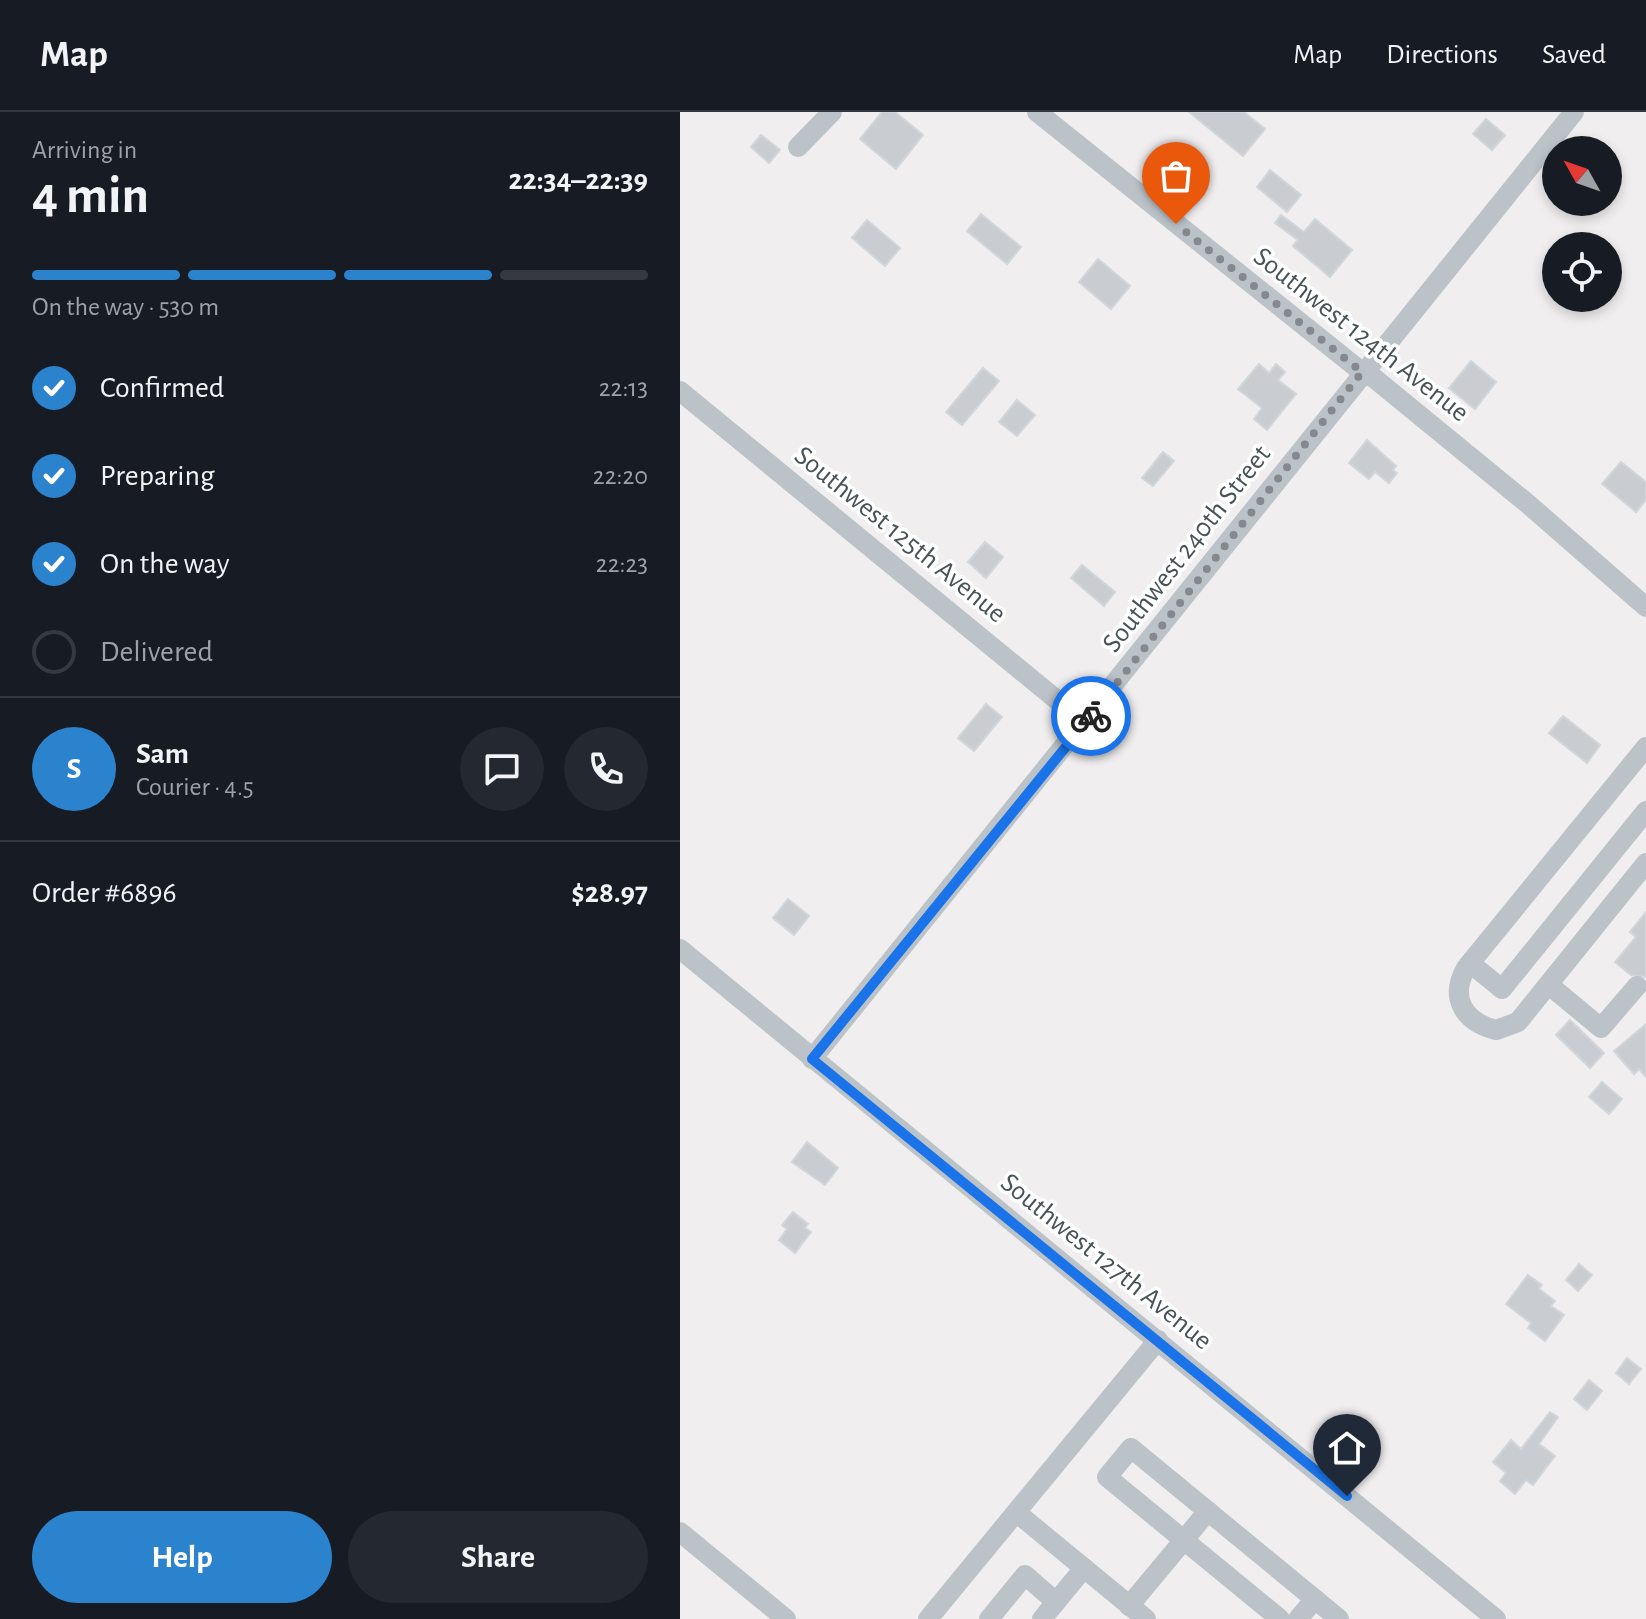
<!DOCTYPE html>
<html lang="en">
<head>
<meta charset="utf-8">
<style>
	:root { --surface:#171b24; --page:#242831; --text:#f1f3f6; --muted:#9ea1a6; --line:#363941; --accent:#2b82cd }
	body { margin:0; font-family:"Alegreya Sans",sans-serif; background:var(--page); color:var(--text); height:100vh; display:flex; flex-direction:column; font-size:30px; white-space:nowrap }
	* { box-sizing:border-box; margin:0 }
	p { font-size:26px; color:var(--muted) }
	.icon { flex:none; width:44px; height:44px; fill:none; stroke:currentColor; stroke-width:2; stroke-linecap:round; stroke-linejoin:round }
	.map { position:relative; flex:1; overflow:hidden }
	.details { display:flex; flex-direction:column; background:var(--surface); width:680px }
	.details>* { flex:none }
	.needle { width:52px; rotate:310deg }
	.fabs { position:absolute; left:862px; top:24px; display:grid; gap:16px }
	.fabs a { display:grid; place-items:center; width:80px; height:80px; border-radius:50%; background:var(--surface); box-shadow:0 4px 12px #0003; font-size:40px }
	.pin { position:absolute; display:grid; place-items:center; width:68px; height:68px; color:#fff; margin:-82px -34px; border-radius:50% 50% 50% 0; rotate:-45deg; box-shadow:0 0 8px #0007 }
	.pin .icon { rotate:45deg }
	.courier { position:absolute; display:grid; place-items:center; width:80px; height:80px; margin:-40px; border:6px solid #1a73e8; border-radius:50%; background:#fff; color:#222; box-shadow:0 2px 10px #0007 }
	.head em { font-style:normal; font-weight:700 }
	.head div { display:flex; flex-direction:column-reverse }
	.head { display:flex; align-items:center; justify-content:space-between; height:136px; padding:0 32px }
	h1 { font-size:52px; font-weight:700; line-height:60px }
	.bar { display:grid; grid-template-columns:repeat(4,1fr); gap:12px 8px; align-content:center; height:96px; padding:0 32px }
	.bar i { height:10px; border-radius:6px; background:var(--line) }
	.bar .selected { background:var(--accent) }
	.bar p { grid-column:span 4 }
	.line { display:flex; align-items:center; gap:20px; padding:0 32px; border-top:2px solid var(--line) }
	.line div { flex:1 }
	.round { display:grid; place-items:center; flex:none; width:84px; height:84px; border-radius:42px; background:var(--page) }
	ol { padding:0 32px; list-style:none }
	li { display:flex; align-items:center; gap:24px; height:88px }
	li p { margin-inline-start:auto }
	li .icon { padding:8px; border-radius:50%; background:var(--accent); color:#fff; stroke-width:4 }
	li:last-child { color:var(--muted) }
	li i { width:44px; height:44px; border:4px solid var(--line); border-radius:50% }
	.primary-button { display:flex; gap:16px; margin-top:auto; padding:16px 32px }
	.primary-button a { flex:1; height:92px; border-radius:48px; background:var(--accent); color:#fff; font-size:32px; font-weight:700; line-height:92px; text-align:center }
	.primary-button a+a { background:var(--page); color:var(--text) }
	header { display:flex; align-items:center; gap:48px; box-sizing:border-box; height:112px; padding:0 40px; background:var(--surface); border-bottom:2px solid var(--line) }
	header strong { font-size:38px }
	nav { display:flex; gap:44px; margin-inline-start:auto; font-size:28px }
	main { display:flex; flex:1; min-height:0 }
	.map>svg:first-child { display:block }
	.building { fill:#c9ccd0; stroke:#d2d5d9; stroke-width:2 }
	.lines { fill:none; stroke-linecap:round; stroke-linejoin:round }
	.minor { stroke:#bbc3c9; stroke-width:20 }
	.done { stroke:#83898d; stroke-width:8; stroke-dasharray:0 14.4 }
	.route { stroke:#1a73e8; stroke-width:10 }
	.labels { text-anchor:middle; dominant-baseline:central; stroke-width:7; stroke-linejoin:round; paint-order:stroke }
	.street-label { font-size:28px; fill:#485359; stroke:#fff }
</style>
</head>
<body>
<header>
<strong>Map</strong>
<nav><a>Map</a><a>Directions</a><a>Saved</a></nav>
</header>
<main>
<section class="details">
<div class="head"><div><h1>4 min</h1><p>Arriving in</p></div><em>22:34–22:39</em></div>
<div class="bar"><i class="selected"></i><i class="selected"></i><i class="selected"></i><i></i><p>On the way · 530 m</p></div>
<ol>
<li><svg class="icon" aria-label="check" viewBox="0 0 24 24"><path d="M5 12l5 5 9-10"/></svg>Confirmed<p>22:13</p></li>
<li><svg class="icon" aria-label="check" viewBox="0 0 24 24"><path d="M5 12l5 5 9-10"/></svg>Preparing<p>22:20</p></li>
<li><svg class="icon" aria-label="check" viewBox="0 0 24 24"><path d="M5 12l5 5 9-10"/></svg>On the way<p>22:23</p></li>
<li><i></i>Delivered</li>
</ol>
<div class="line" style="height:144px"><b class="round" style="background:var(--accent);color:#fff">S</b><div><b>Sam</b><p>Courier · 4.5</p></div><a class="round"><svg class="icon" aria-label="chat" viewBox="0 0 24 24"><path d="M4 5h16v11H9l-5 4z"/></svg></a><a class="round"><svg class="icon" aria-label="phone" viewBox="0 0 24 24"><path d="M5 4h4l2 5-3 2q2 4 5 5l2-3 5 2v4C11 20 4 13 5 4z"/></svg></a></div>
<div class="line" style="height:104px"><div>Order #6896</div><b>$28.97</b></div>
<div class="primary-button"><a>Help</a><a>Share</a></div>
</section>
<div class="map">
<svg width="966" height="1507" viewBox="0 0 966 1507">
	<rect width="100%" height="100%" fill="#f0eeee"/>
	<g class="building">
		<path d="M202 0H215L243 23 216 57 180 27Z"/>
		<path d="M509 0H564L585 17 563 44Z"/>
		<path d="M806 7 825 23 812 38 793 22Z"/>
		<path d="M81 23 100 38 89 51 71 35Z"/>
		<path d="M590 58 621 83 607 100 577 75Z"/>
		<path d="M301 102 341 135 327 152 287 119Z"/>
		<path d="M601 103 624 120 635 107 672 138 650 165 613 134 618 128 595 111Z"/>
		<path d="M187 108 220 136 205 154 172 126Z"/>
		<path d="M418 147 450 174 431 197 399 170Z"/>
		<path d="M791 249 816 270 795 297 769 276Z"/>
		<path d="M579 252 589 261 596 252 605 260 598 268 616 282 587 318 574 307 582 296 558 277Z"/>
		<path d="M303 256 319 269 282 313 266 300Z"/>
		<path d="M337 288 355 303 337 324 319 310Z"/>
		<path d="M687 328 716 354 713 358 717 361 709 371 695 360 689 367 669 351Z"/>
		<path d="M483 340 494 349 473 374 462 366Z"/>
		<path d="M941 350 966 370V388L956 400 922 372Z"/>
		<path d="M305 430 323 445 306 466 288 450Z"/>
		<path d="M402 453 435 480 424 494 391 466Z"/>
		<path d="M306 592 322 605 294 639 278 626Z"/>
		<path d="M883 604 920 633 907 651 869 621Z"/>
		<path d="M108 787 129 804 114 823 93 806Z"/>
		<path d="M966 800V865L951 863 935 850 956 825 950 820Z"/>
		<path d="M890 908 924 941 910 956 876 923Z"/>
		<path d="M966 912V965L959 957 954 962 934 939Z"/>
		<path d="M922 970 942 987 929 1002 909 985Z"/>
		<path d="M127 1030 158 1056 145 1073 112 1050Z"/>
		<path d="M113 1100 128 1112 125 1116 131 1120 115 1141 99 1128 107 1117 102 1113Z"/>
		<path d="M899 1152 912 1163 898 1179 886 1168Z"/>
		<path d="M848 1163 862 1173 859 1177 875 1189 871 1194 884 1203 865 1229 848 1216 851 1211 826 1192Z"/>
		<path d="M947 1246 961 1257 949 1272 936 1261Z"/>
		<path d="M909 1268 922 1279 907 1298 894 1287Z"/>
		<path d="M870 1300 878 1305 859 1332 875 1344 853 1373 846 1368 835 1382 820 1369 826 1361 813 1350 831 1328 841 1337Z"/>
	</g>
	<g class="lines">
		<g class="minor">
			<path d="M357 0 682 260 694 266 848 392 966 495"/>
			<path d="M118 35 152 0"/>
			<path d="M0 279 405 611"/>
			<path d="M966 635 786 856C769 886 784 910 816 918L838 910 966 751"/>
			<path d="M0 837 816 1507"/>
			<path d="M790 851 822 877 966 699"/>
			<path d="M869 873 921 916 957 874"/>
			<path d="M132 947 894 0"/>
			<path d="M337 1401 466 1507"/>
			<path d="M0 1420 106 1507"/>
			<path d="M449 1494 528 1399"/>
			<path d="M248 1507 478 1228"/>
			<path d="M309 1507 345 1463 376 1490"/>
			<path d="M362 1507 404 1456"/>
			<path d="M600 1507 427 1365 451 1336 659 1507"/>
			<path d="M618 1507 635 1487"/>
		</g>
	</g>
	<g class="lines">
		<path class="done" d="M411 604 682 260 496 112"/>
		<path class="route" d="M411 604 132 947 667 1384"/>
	</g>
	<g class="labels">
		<g class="street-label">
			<text transform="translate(681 223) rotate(38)">Southwest 124th Avenue</text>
			<text transform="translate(220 423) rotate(39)">Southwest 125th Avenue</text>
			<text transform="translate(507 437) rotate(-52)">Southwest 240th Street</text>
			<text transform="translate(426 1150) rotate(39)">Southwest 127th Avenue</text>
		</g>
	</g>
</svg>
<div class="fabs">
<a><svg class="needle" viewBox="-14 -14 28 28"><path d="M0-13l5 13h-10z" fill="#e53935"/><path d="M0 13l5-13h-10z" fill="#9ea1a6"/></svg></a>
<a><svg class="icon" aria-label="locate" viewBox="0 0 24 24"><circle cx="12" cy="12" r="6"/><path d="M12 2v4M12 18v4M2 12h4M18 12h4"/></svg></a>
</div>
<div class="pin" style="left:496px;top:112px;background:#ea580c"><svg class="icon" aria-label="bag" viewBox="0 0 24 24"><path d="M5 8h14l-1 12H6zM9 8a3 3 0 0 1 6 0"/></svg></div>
<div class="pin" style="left:667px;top:1384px;background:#1f2937"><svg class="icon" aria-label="home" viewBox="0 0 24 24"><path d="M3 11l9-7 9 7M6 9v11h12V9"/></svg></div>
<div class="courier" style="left:411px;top:604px"><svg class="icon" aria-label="bike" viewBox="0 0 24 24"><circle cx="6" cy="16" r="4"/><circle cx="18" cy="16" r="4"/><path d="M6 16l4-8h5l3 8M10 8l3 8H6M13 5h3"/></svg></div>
</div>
</main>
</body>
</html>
